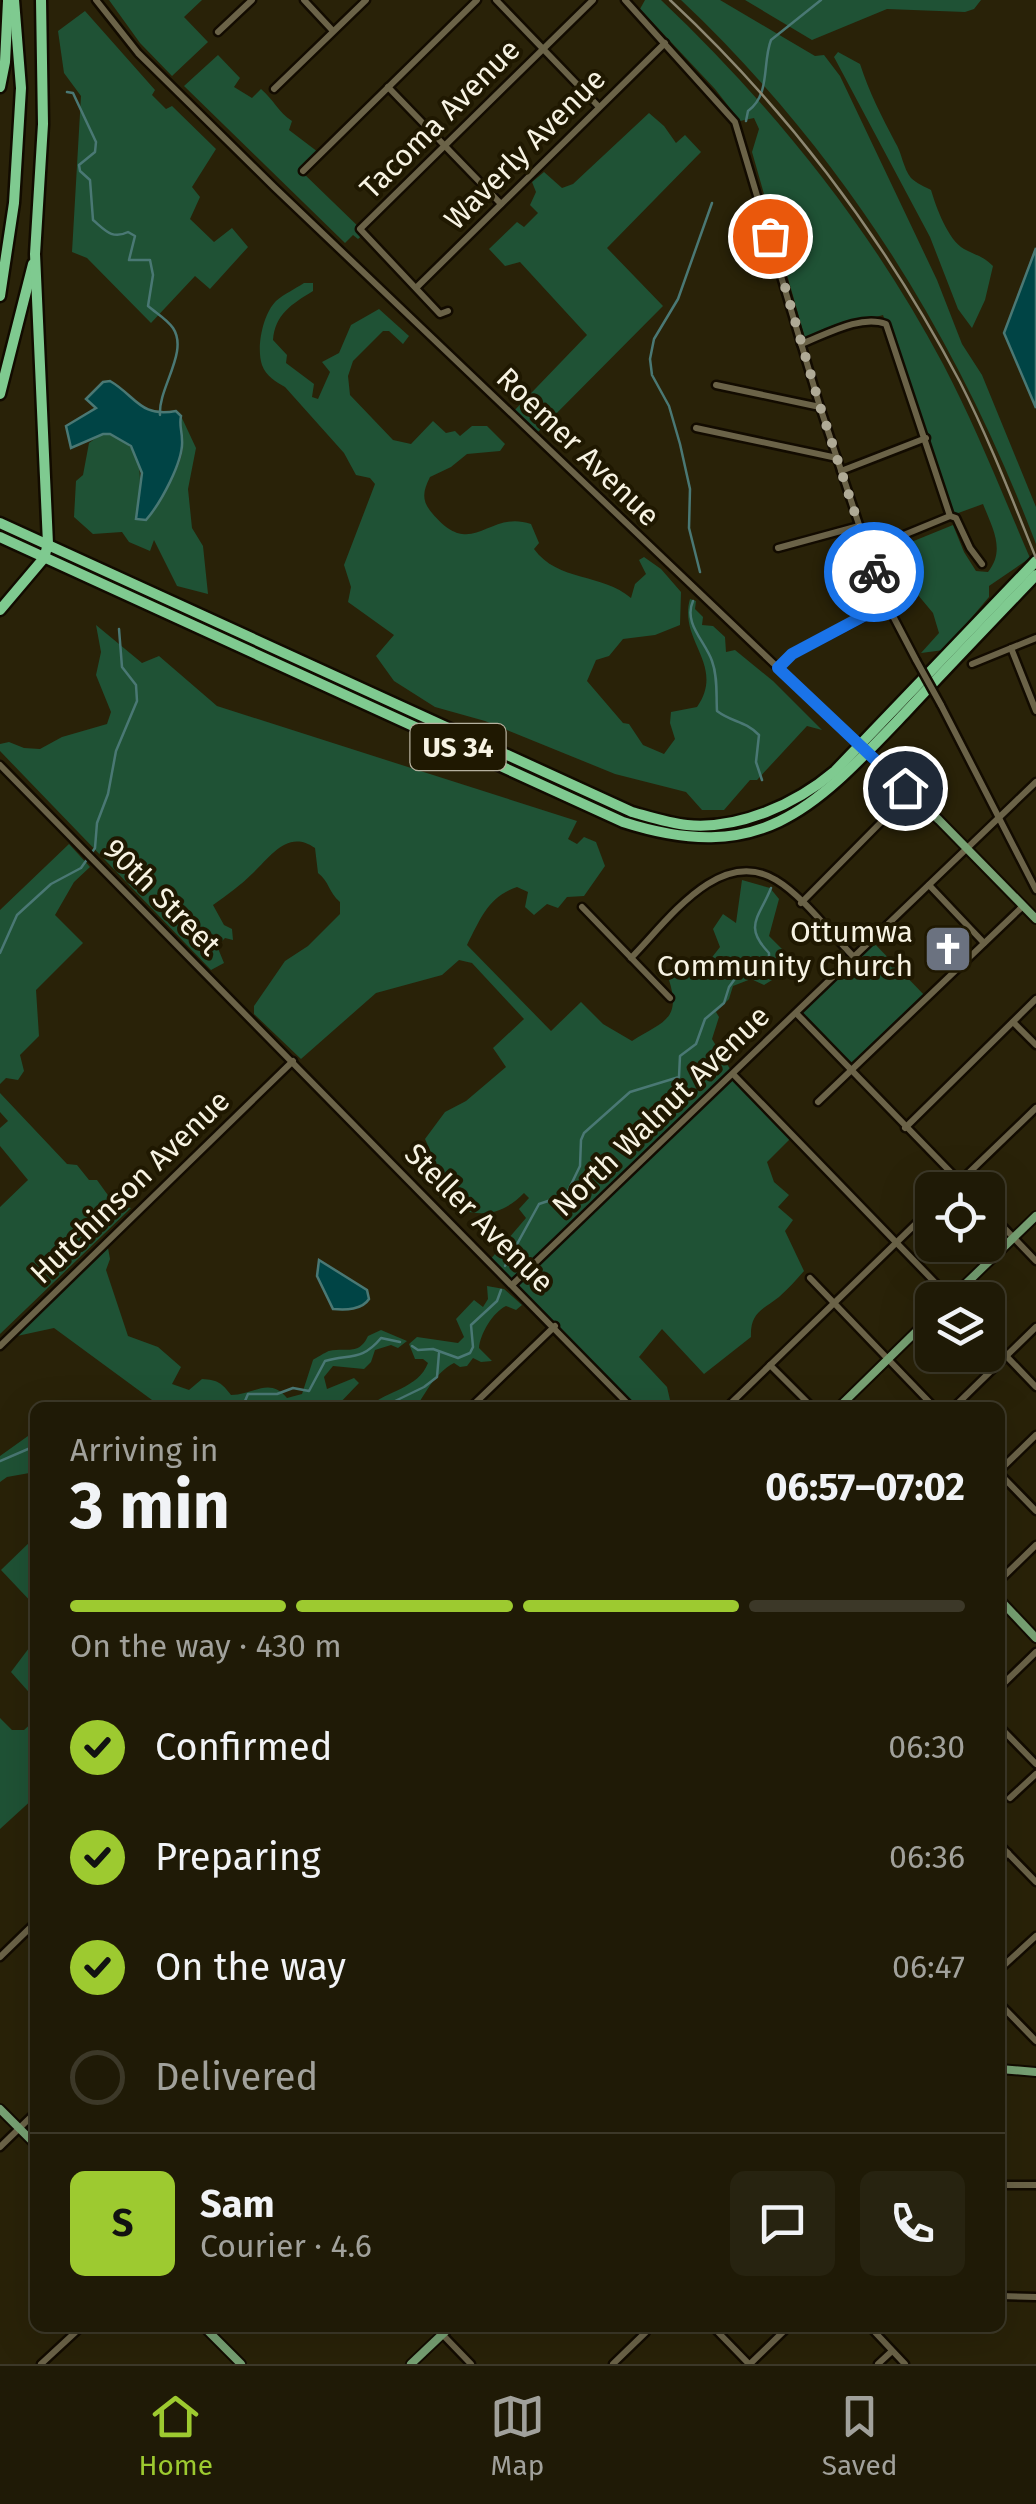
<!DOCTYPE html>
<html lang="en">
<head>
<meta charset="utf-8">
<style>
	:root { --surface:#1f1a06; --page:#272310; --text:#f1f3f6; --muted:#a1a19b; --line:#3c3828; --accent:#9dca30 }
	body { margin:0; font-family:"Fira Sans",sans-serif; background:var(--page); color:var(--text); height:100vh; display:flex; flex-direction:column; font-size:38px; white-space:nowrap }
	* { box-sizing:border-box; margin:0 }
	p { font-size:32px; color:var(--muted) }
	.icon { flex:none; width:55px; height:55px; fill:none; stroke:currentColor; stroke-width:2; stroke-linecap:round; stroke-linejoin:round }
	.map { position:relative; flex:1; overflow:hidden }
	.panel { position:absolute; left:30px; top:1402px; width:975px; height:930px; display:flex; flex-direction:column; background:var(--surface); border-radius:15px; box-shadow:0 10px 40px #0002,0 0 0 2px var(--line) }
	.panel>* { flex:none }
	.controls { position:absolute; left:915px; top:1172px; display:grid; gap:20px }
	.controls a { display:grid; place-items:center; width:90px; height:90px; border-radius:15px; background:var(--surface); box-shadow:0 10px 40px #0002,0 0 0 2px var(--line); font-size:50px }
	.pin { position:absolute; display:grid; place-items:center; width:85px; height:85px; color:#fff; margin:-42px; border:5px solid #fff; border-radius:50%; box-shadow:0 2px 10px #0007 }
	.courier { position:absolute; display:grid; place-items:center; width:100px; height:100px; margin:-50px; border:8px solid #1a73e8; border-radius:50%; background:#fff; color:#222; box-shadow:0 2px 12px #0007 }
	.summary em { font-style:normal; font-weight:700 }
	.summary div { display:flex; flex-direction:column-reverse }
	.summary { display:flex; align-items:center; justify-content:space-between; height:170px; padding:0 40px }
	h1 { font-size:65px; font-weight:700; line-height:75px }
	.bar { display:grid; grid-template-columns:repeat(4,1fr); gap:15px 10px; align-content:center; height:120px; padding:0 40px }
	.bar i { height:12px; border-radius:8px; background:var(--line) }
	.bar .selected { background:var(--accent) }
	.bar p { grid-column:span 4 }
	.line { display:flex; align-items:center; gap:25px; padding:0 40px; border-top:2px solid var(--line) }
	.line div { flex:1 }
	.round { display:grid; place-items:center; flex:none; width:105px; height:105px; border-radius:15px; background:var(--page) }
	ol { padding:0 40px; list-style:none }
	li { display:flex; align-items:center; gap:30px; height:110px }
	li p { margin-inline-start:auto }
	li .icon { padding:10px; border-radius:50%; background:var(--accent); color:#111; stroke-width:4 }
	li:last-child { color:var(--muted) }
	li i { width:55px; height:55px; border:5px solid var(--line); border-radius:50% }
	.dock { display:flex; justify-content:space-around; align-items:center; height:140px; border-top:2px solid var(--line); background:var(--surface); font-size:28px; color:var(--muted) }
	.dock a { display:grid; justify-items:center; gap:5px }
	.dock .selected { color:var(--accent) }
	.map>svg:first-child { display:block }
	.green { fill:#1f5235 }
	.water { fill:#004445; stroke:#4a7874; stroke-width:2.5 }
	.lines { fill:none; stroke-linecap:round; stroke-linejoin:round }
	.stream { stroke:#4a7874; stroke-width:2.5 }
	.minor-casing { stroke:#120b00; stroke-width:11 }
	.major-casing { stroke:#120b00; stroke-width:12 }
	.highway-casing { stroke:#120b00; stroke-width:15 }
	.minor { stroke:#6b6348; stroke-width:6 }
	.major { stroke:#77a173; stroke-width:8 }
	.highway { stroke:#7fca90; stroke-width:10 }
	.rail { stroke:#8c8771; stroke-width:2.5 }
	.minor-bridge-casing { stroke:#120b00; stroke-width:11; stroke-linecap:butt }
	.minor-bridge { stroke:#6b6348; stroke-width:6 }
	.done { stroke:#afaa96; stroke-width:10; stroke-dasharray:0 18 }
	.route { stroke:#1a73e8; stroke-width:12 }
	.labels { text-anchor:middle; dominant-baseline:central; stroke-width:8; stroke-linejoin:round; paint-order:stroke }
	.shield { fill:#1f1801; stroke:#b6b19f; stroke-width:2.5 }
	.shield-label { font-size:28px; font-weight:bold; fill:#f7f3e3 }
	.street-label { font-size:30px; fill:#f7f3e3; stroke:#1f1801 }
	.poi-label { font-size:30px; fill:#f7f3e3; stroke:#1f1801; text-anchor:end }
</style>
</head>
<body>
<div class="map">
<svg width="1036" height="2364" viewBox="0 0 1036 2364">
	<rect width="100%" height="100%" fill="#292208"/>
	<g class="green">
		<path d="M109 0H202L184 17 208 42 172 76 140 43Z"/>
		<path d="M645 0H661C773 106 871 228 943 364 976 427 1002 493 1030 558L989 586V597L944 650 921 653 939 633 933 613 913 589 894 549 953 525 964 552 976 571 988 572C1006 550 992 527 983 504L950 516 883 315 805 338 752 152 759 129 754 118 740 121 715 89 640 9Z"/>
		<path d="M681 0H720L815 56 824 55 840 76 937 280 962 344 982 375 1036 507V544C957 336 843 153 681 0Z"/>
		<path d="M745 0H981L974 9 965 12 887 9 812 40Z"/>
		<path d="M85 11 155 90 152 95 166 109 172 106 216 149 192 187 200 197 190 219 214 242 232 228 248 247 210 289 195 276 151 323 87 258 72 252 81 96 64 73 58 31Z"/>
		<path d="M838 52 860 64C869 92 882 117 895 142 902 153 903 168 911 178 916 183 925 187 931 190 936 207 948 240 964 249 975 255 983 256 993 266L985 300 972 328 958 309 930 237 834 57Z"/>
		<path d="M218 55 240 78 234 87 252 98 261 89C274 100 278 112 292 121L289 130 318 152 301 171 365 233 358 239 353 235 345 243 184 86Z"/>
		<path d="M649 113 664 126 676 143 685 135 701 152 607 248 663 306 534 436 511 414 587 335 520 262 505 266 489 249 517 222 524 227 538 213 530 205 536 192 532 182 544 172 562 188 573 184Z"/>
		<path d="M304 283H313V291C292 304 275 314 273 340L287 355 286 363 314 384 312 397 318 399 330 372 322 362 339 353 351 325 379 309 409 336 403 344 389 331H383L353 361 348 376 350 395 393 440 411 444 433 421 446 433 455 431 460 436 472 426H487L505 444 500 451 467 454 451 467 430 477C423 491 421 500 432 513 473 562 487 509 531 524L539 543 534 549C558 582 602 573 631 598L635 584 646 574 639 560 644 557 661 569 681 592 680 625 655 635 623 639 609 656 596 660 587 681 623 723 629 724 643 745 664 754 675 739 670 723 671 712 697 707C726 665 678 641 690 599L696 601 695 609 703 617 702 625 713 626 725 637 726 652 735 650 773 681 822 730 807 726 757 780H750L724 810H702L686 792 615 774 485 721 435 707 394 681 376 656 394 635 348 602 351 587 344 565 375 484 370 478 356 475 344 453 285 387C276 382 266 376 262 365 256 347 263 314 276 301 284 294 295 289 304 283Z"/>
		<path d="M181 416 196 448 188 489 192 528 203 546 208 594 177 586 154 540 150 551 129 542 122 532 93 534 74 517 76 481 83 475 89 443C100 435 105 431 118 438 149 454 139 489 136 518 157 498 184 473 183 441 182 431 179 427 181 416Z"/>
		<path d="M96 625 142 663 159 656 217 706 577 821 568 839 577 844 584 837 596 842 605 866 584 896 567 897 558 908 547 904 534 915 525 907 528 892 517 887C488 897 481 918 467 945L551 1031 581 1002 603 1024 632 1041C661 1022 682 1021 669 980L691 967 706 965 720 947 713 929 723 914 736 923 742 880 770 888 779 899 769 936 784 951 785 972 764 985 751 979 733 986 729 999 716 1012 719 1017 712 1039 733 1074 793 1136 767 1162 774 1182 789 1195 778 1207 793 1220 785 1231 804 1271C796 1280 788 1289 779 1297 762 1310 750 1313 751 1337L704 1374 662 1329 639 1357 667 1387 670 1400 663 1407H632L489 1261 526 1218 519 1209 529 1198 524 1193C498 1220 468 1219 438 1196L440 1173 425 1139 445 1112 466 1101 506 1067 493 1048 524 1019 472 963 459 960 442 975 376 993 301 1059 254 1014V1006L285 961 308 946 340 914V902C329 893 329 881 318 873L315 848C288 829 271 856 253 873 241 885 227 895 213 905L224 925 232 929 233 940 225 938 217 946 224 963 211 970 0 751V744L9 742 24 748 40 749 62 737 107 724 111 712 96 675 101 652Z"/>
		<path d="M69 844 90 867 74 882 55 915 83 943 36 990 39 1036 20 1055 24 1071 18 1080 6 1078 0 1084V910Z"/>
		<path d="M871 940 927 998 850 1071 796 1013Z"/>
		<path d="M0 1093 67 1164 77 1165 89 1180H97L115 1205 131 1208 0 1334V1207L28 1180 0 1146V1128L8 1121 0 1112Z"/>
		<path d="M108 1248 110 1259 106 1270 128 1336 158 1347 181 1367 172 1384 189 1390 202 1379C218 1380 222 1383 231 1395 254 1395 269 1376 287 1398L302 1394 313 1360C314 1359 328 1351 329 1351 346 1347 359 1356 368 1336L381 1330 407 1341 398 1348 391 1345 375 1350 371 1362 364 1369 333 1366 324 1377 327 1389 354 1378 359 1383 336 1407H146L152 1400 54 1328 17 1336Z"/>
		<path d="M487 1286 504 1289 522 1305 516 1310 506 1306C493 1312 480 1334 479 1348L492 1361 481 1362 473 1358 467 1366 460 1367 454 1363C434 1374 428 1390 416 1407H369C387 1390 418 1389 428 1363L423 1359H415L409 1344 417 1337 458 1343 464 1337 456 1319 474 1300 483 1307 488 1299Z"/>
		<path d="M35 1431V1472L7 1477 0 1482V1456Z"/>
		<path d="M35 1537V1606L1 1570Z"/>
		<path d="M35 1640V1699L11 1672Z"/>
		<path d="M0 1718 12 1730H24L35 1720V1797L0 1829Z"/>
	</g>
	<g class="water">
		<path d="M1036 248V408L1004 333Z"/>
		<path d="M110 381C136 396 140 418 176 411L181 416C179 426 182 430 182 440 184 461 160 504 146 520L136 519 142 473 131 446 110 434H103L71 448 66 426 96 408 86 399 103 382Z"/>
		<path d="M319 1260 367 1290 369 1299C362 1310 346 1310 333 1309L317 1276Z"/>
	</g>
	<g class="lines">
		<g class="stream">
			<path d="M67 92 73 93 96 142 95 152 79 165 80 171 90 180 93 220C105 230 112 240 128 232L135 236 129 260H150L153 275 148 306C156 313 167 319 173 328 189 352 158 388 160 415"/>
			<path d="M746 121 748 111C771 94 762 63 771 40L821 0"/>
			<path d="M700 572 689 528 690 489 680 444 669 406 652 375 650 359 654 339 678 299 712 203"/>
			<path d="M693 601C683 623 705 641 712 661 718 677 716 695 717 711 733 723 744 720 759 735L756 762 762 780"/>
			<path d="M0 953 17 915 51 884 81 868 95 848 97 823 108 794 116 751 137 701 136 685 122 667 119 629"/>
			<path d="M505 1266 539 1204 566 1195 580 1166 581 1140 584 1133 630 1092 679 1077 680 1056 696 1044 705 1019 724 1003 729 987 737 976 764 978 769 975V953C743 926 759 918 771 888"/>
			<path d="M412 1346 418 1350 433 1349 458 1358 470 1353 473 1347 471 1325 497 1301 501 1290"/>
			<path d="M242 1408 248 1394H277L293 1388 309 1391 325 1361C350 1354 362 1361 381 1338L400 1342"/>
			<path d="M389 1408 391 1403 424 1387 437 1377 439 1353"/>
			<path d="M0 1461 35 1446"/>
		</g>
		<g class="minor-casing">
			<g id="minor">
				<path d="M96 0 138 53 274 187 860 746"/>
				<path d="M304 0 333 31"/>
				<path d="M496 0 599 107"/>
				<path d="M625 0 735 122 820 407 883 597 916 660"/>
				<path d="M218 32 252 0"/>
				<path d="M388 87 501 204"/>
				<path d="M274 89 366 0"/>
				<path d="M303 171 477 0"/>
				<path d="M417 287 665 43"/>
				<path d="M448 311 440 314 360 229 593 0"/>
				<path d="M801 344C825 335 861 314 886 324L950 516 956 518 970 548 982 564"/>
				<path d="M716 385 820 407"/>
				<path d="M696 428 837 458"/>
				<path d="M841 471 926 438"/>
				<path d="M778 548 859 526"/>
				<path d="M867 550 950 516"/>
				<path d="M1011 648 1036 711"/>
				<path d="M972 664 1036 638"/>
				<path d="M778 668 792 654 886 605"/>
				<path d="M941 705 1036 890"/>
				<path d="M0 765 632 1408"/>
				<path d="M929 885 984 943"/>
				<path d="M801 903 898 805"/>
				<path d="M582 907 670 998"/>
				<path d="M631 958C666 923 719 845 776 880 803 896 831 934 854 957"/>
				<path d="M796 1013 968 1190"/>
				<path d="M1013 1022 1036 1045"/>
				<path d="M734 1075 951 1299"/>
				<path d="M818 1102 1023 906"/>
				<path d="M905 1128 1036 999"/>
				<path d="M951 1190 1036 1108"/>
				<path d="M988 1211 1036 1261"/>
				<path d="M810 1278 935 1408"/>
				<path d="M513 1284 1036 782"/>
				<path d="M988 1337 1036 1387"/>
				<path d="M0 1346 293 1061"/>
				<path d="M770 1365 813 1408"/>
				<path d="M470 1408 555 1326"/>
				<path d="M726 1408 932 1208"/>
				<path d="M953 1408 1036 1327"/>
				<path d="M1000 1470 1036 1435"/>
				<path d="M1000 1474 1036 1511"/>
				<path d="M1000 1580 1036 1545"/>
				<path d="M1000 1687 1036 1652"/>
				<path d="M1000 1727 1036 1764"/>
				<path d="M1010 1798 1036 1774"/>
				<path d="M1000 1845 1036 1882"/>
				<path d="M1000 1861 1008 1853"/>
				<path d="M0 1957 35 1923"/>
				<path d="M1000 1969 1036 1936"/>
				<path d="M1000 2004 1036 2041"/>
				<path d="M0 2147 35 2113"/>
				<path d="M1000 2185H1036"/>
				<path d="M1000 2296 1036 2297"/>
				<path d="M714 2328 749 2364"/>
				<path d="M871 2328 905 2364"/>
				<path d="M442 2334 471 2364"/>
				<path d="M41 2364 80 2328"/>
				<path d="M613 2364 646 2332"/>
				<path d="M750 2364 787 2328"/>
				<path d="M878 2364 892 2351"/>
			</g>
		</g>
		<g class="major-casing">
			<g id="major">
				<path d="M865 751 939 820 1036 919"/>
				<path d="M949 1300 1036 1216"/>
				<path d="M838 1408 932 1316"/>
				<path d="M1000 1600 1036 1638"/>
				<path d="M1000 2069 1036 2072"/>
				<path d="M0 2109 35 2144"/>
				<path d="M205 2328 241 2364"/>
				<path d="M411 2364 449 2328"/>
			</g>
		</g>
		<g class="highway-casing">
			<g id="highway">
				<path d="M0 87 5 62 8 1"/>
				<path d="M0 296 14 203 21 88 14 0"/>
				<path d="M0 394 33 264"/>
				<path d="M0 523 632 812C650 817 668 823 687 825 739 830 796 804 835 771L1036 561"/>
				<path d="M0 537 623 822C763 867 815 807 905 713 948 667 992 621 1036 575"/>
				<path d="M0 610 44 558 48 544 35 254 43 124 41 0"/>
			</g>
		</g>
		<use href="#minor" class="minor"/>
		<use href="#major" class="major"/>
		<use href="#highway" class="highway"/>
		<path class="rail" d="M670 0C788 110 885 240 960 382 989 439 1012 499 1036 558"/>
		<g class="minor-bridge-casing">
			<path id="minor-bridge" d="M916 660 941 705"/>
		</g>
		<use href="#minor-bridge" class="minor-bridge"/>
	</g>
	<g class="lines">
		<path class="done" d="M770 236 820 406 874 572"/>
		<path class="route" d="M874 572 886 604 792 654 778 668 905 788"/>
	</g>
	<defs>
		<g id="church-square" transform="scale(2.5)"><rect x="-9" y="-9" width="18" height="18" rx="4" fill="#6b7280" stroke="#1f1801"/><path d="M-1.2-6h2.4v3.5h3.3v2.4h-3.3V6h-2.4V-.1h-3.3v-2.4h3.3Z" fill="#fff"/></g>
	</defs>
	<g fill-rule="evenodd">
		<use href="#church-square" x="948" y="949"/>
	</g>
	<g class="labels">
		<rect class="shield" x="410.5" y="724" width="95" height="46" rx="8"/>
		<g class="shield-label">
			<text x="458" y="747">US 34</text>
		</g>
		<g class="street-label">
			<text transform="translate(440 119) rotate(-45)">Tacoma Avenue</text>
			<text transform="translate(525 149) rotate(-45)">Waverly Avenue</text>
			<text transform="translate(578 447) rotate(44)">Roemer Avenue</text>
			<text transform="translate(162 897) rotate(45)">90th Street</text>
			<text transform="translate(661 1111) rotate(-44)">North Walnut Avenue</text>
			<text transform="translate(130 1187) rotate(-44)">Hutchinson Avenue</text>
			<text transform="translate(479 1218) rotate(45)">Steller Avenue</text>
		</g>
		<g class="poi-label">
			<text x="913" y="932">Ottumwa<tspan x="913" dy="34">Community Church</tspan></text>
		</g>
	</g>
</svg>
<div class="controls">
<a><svg class="icon" aria-label="locate" viewBox="0 0 24 24"><circle cx="12" cy="12" r="6"/><path d="M12 2v4M12 18v4M2 12h4M18 12h4"/></svg></a>
<a><svg class="icon" aria-label="layers" viewBox="0 0 24 24"><path d="M12 4l9 5-9 5-9-5zM3 14l9 5 9-5"/></svg></a>
</div>
<div class="pin" style="left:770px;top:236px;background:#ea580c"><svg class="icon" aria-label="bag" viewBox="0 0 24 24"><path d="M5 8h14l-1 12H6zM9 8a3 3 0 0 1 6 0"/></svg></div>
<div class="pin" style="left:905px;top:788px;background:#1f2937"><svg class="icon" aria-label="home" viewBox="0 0 24 24"><path d="M3 11l9-7 9 7M6 9v11h12V9"/></svg></div>
<div class="courier" style="left:874px;top:572px"><svg class="icon" aria-label="bike" viewBox="0 0 24 24"><circle cx="6" cy="16" r="4"/><circle cx="18" cy="16" r="4"/><path d="M6 16l4-8h5l3 8M10 8l3 8H6M13 5h3"/></svg></div>
<section class="panel">
<div class="summary"><div><h1>3 min</h1><p>Arriving in</p></div><em>06:57–07:02</em></div>
<div class="bar"><i class="selected"></i><i class="selected"></i><i class="selected"></i><i></i><p>On the way · 430 m</p></div>
<ol>
<li><svg class="icon" aria-label="check" viewBox="0 0 24 24"><path d="M5 12l5 5 9-10"/></svg>Confirmed<p>06:30</p></li>
<li><svg class="icon" aria-label="check" viewBox="0 0 24 24"><path d="M5 12l5 5 9-10"/></svg>Preparing<p>06:36</p></li>
<li><svg class="icon" aria-label="check" viewBox="0 0 24 24"><path d="M5 12l5 5 9-10"/></svg>On the way<p>06:47</p></li>
<li><i></i>Delivered</li>
</ol>
<div class="line" style="height:180px"><b class="round" style="background:var(--accent);color:#111">S</b><div><b>Sam</b><p>Courier · 4.6</p></div><a class="round"><svg class="icon" aria-label="chat" viewBox="0 0 24 24"><path d="M4 5h16v11H9l-5 4z"/></svg></a><a class="round"><svg class="icon" aria-label="phone" viewBox="0 0 24 24"><path d="M5 4h4l2 5-3 2q2 4 5 5l2-3 5 2v4C11 20 4 13 5 4z"/></svg></a></div>
</section>
</div>
<nav class="dock">
<a class="selected"><svg class="icon" aria-label="home" viewBox="0 0 24 24"><path d="M3 11l9-7 9 7M6 9v11h12V9"/></svg>Home</a>
<a><svg class="icon" aria-label="map" viewBox="0 0 24 24"><path d="M3 6l6-2 6 2 6-2v14l-6 2-6-2-6 2zM9 4v14M15 6v14"/></svg>Map</a>
<a><svg class="icon" aria-label="saved" viewBox="0 0 24 24"><path d="M7 4h10v16l-5-4-5 4z"/></svg>Saved</a>
</nav>
</body>
</html>
